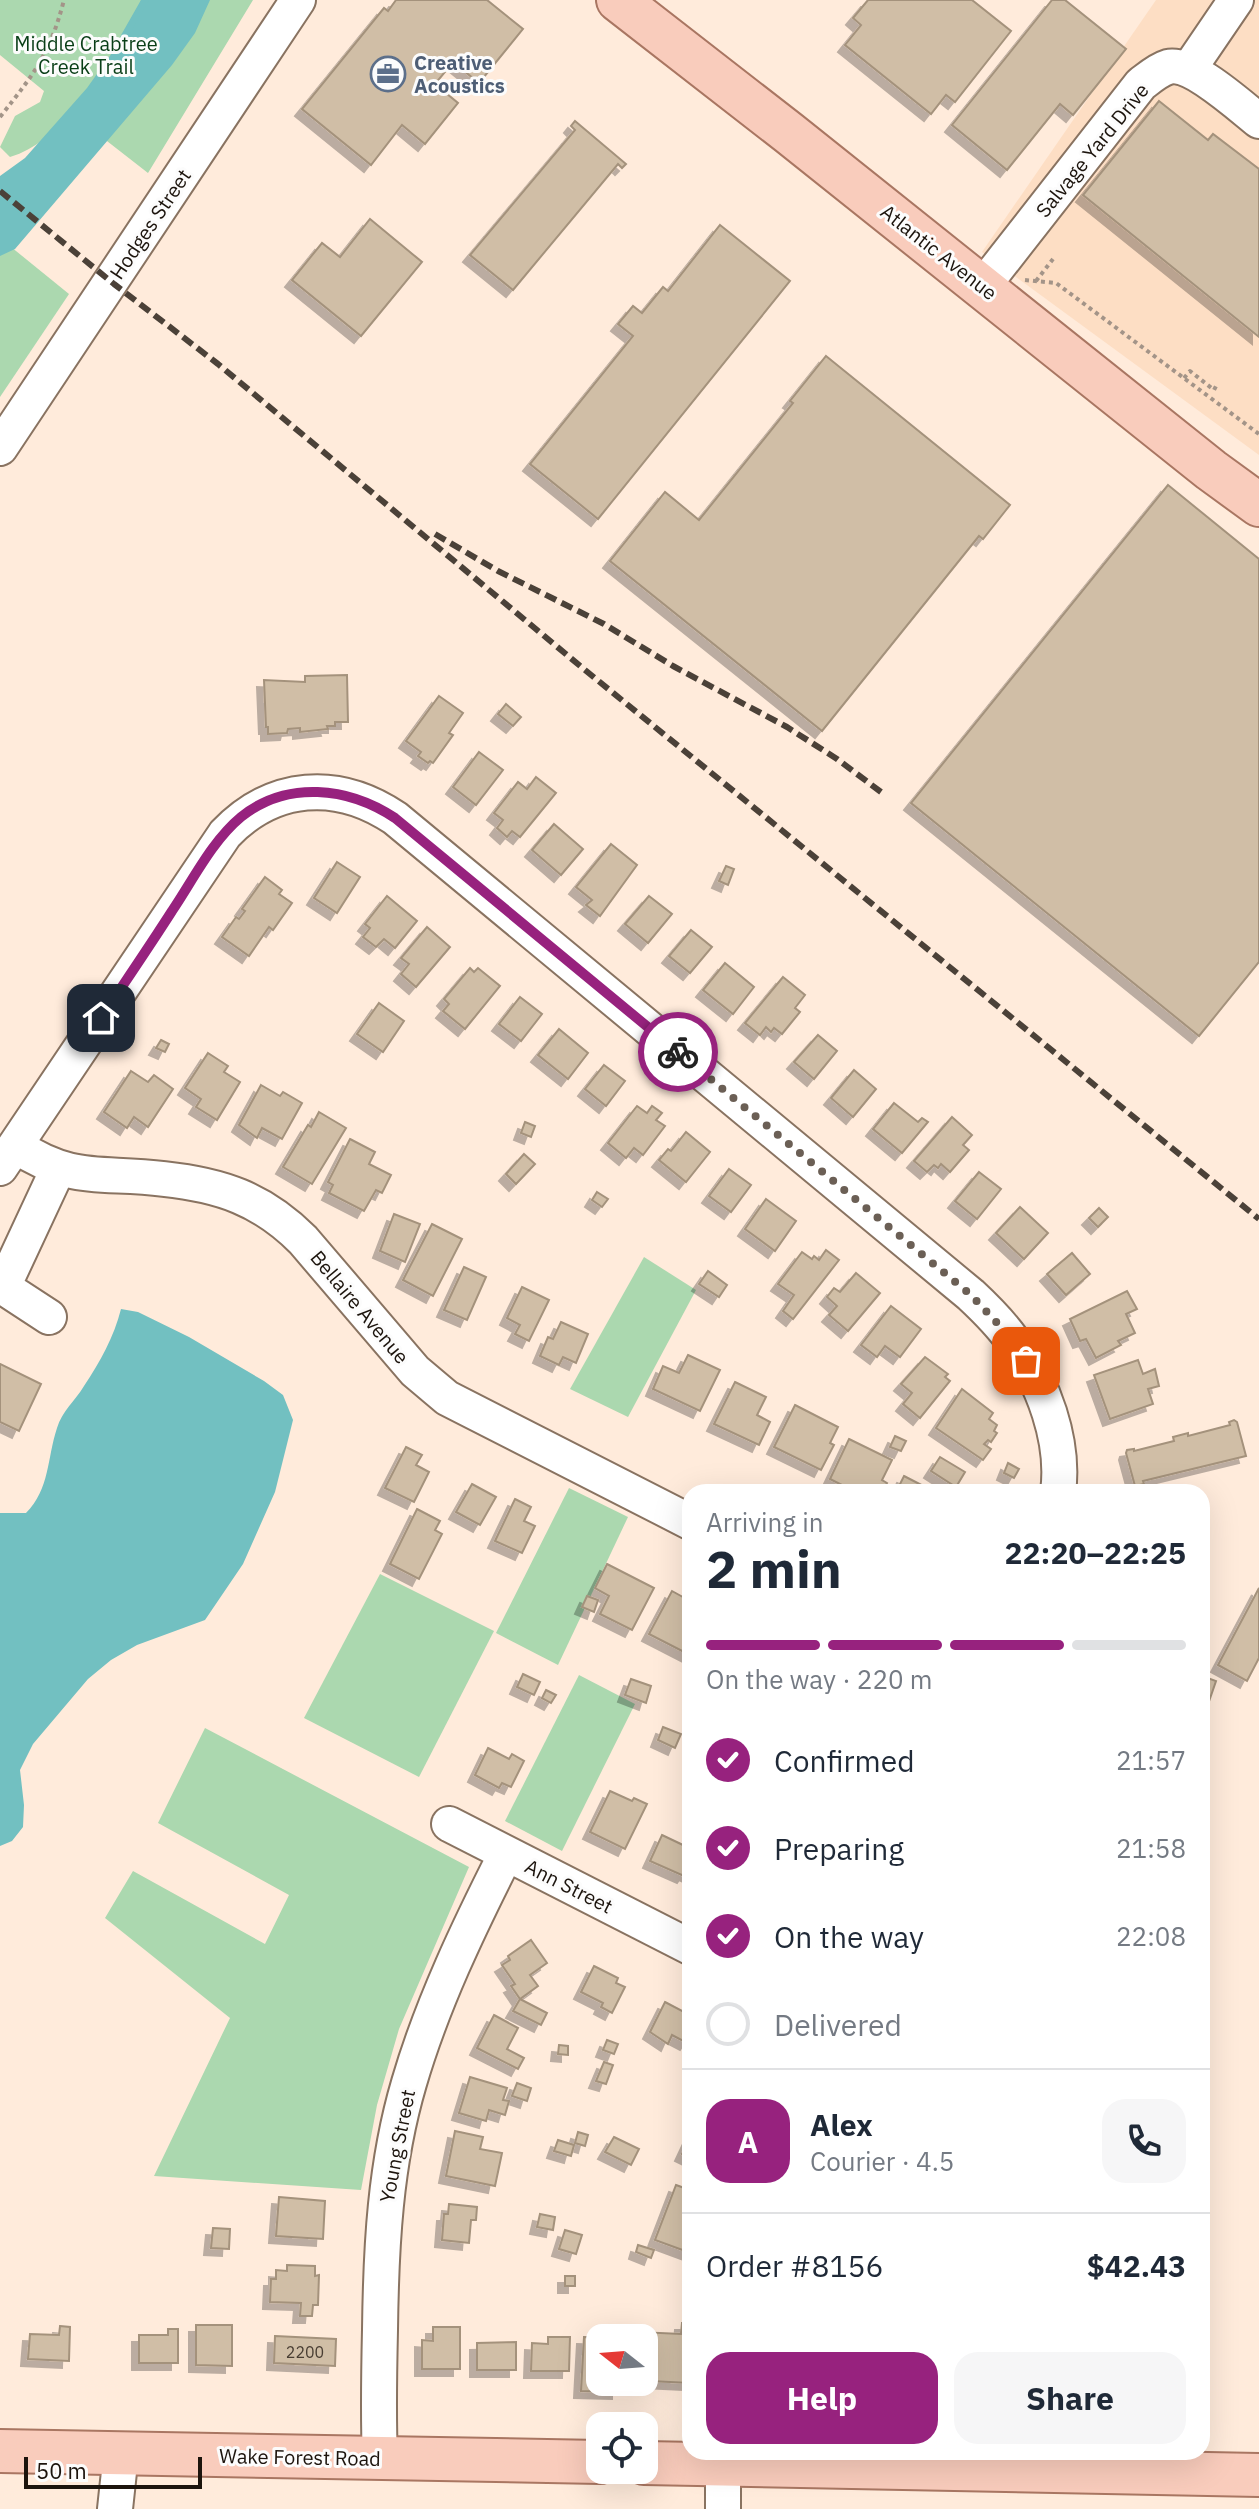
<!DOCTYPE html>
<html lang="en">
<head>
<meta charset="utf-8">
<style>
	:root { --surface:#fff; --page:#f6f6f7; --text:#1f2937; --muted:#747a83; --line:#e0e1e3; --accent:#97227e }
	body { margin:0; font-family:"IBM Plex Sans",sans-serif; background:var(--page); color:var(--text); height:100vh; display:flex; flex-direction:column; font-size:30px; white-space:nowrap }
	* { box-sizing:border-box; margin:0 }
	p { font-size:26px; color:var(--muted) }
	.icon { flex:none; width:44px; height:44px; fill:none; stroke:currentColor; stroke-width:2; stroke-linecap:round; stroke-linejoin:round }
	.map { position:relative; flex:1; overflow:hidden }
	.drawer { position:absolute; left:682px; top:1484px; width:528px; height:976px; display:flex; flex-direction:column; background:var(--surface); border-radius:24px; box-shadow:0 8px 32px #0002 }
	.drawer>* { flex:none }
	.needle { width:52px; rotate:287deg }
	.tools { position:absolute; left:586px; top:2324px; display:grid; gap:16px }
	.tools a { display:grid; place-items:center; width:72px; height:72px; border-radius:16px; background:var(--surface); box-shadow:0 8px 32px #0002; font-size:40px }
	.scale { position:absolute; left:24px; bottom:20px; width:178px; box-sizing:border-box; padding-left:8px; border:4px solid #1c140d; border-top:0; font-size:22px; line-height:28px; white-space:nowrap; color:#1c140d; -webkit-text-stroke:6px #fcfcfc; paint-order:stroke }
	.pin { position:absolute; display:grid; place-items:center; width:68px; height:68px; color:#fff; margin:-34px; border-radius:16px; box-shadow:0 4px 12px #0006 }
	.courier { position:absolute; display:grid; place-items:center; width:80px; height:80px; margin:-40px; border:6px solid #97227e; border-radius:50%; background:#fff; color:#222; box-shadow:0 2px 10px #0007 }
	.summary em { font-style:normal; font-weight:700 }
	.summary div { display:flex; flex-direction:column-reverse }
	.summary { display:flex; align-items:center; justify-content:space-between; height:136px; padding:0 24px }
	h1 { font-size:52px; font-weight:700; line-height:60px }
	.bar { display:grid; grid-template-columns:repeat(4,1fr); gap:12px 8px; align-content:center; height:96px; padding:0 24px }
	.bar i { height:10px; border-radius:6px; background:var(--line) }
	.bar .on { background:var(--accent) }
	.bar p { grid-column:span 4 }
	.line { display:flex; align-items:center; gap:20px; padding:0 24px; border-top:2px solid var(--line) }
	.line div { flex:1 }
	.round { display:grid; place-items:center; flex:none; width:84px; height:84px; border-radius:24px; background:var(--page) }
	ol { padding:0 24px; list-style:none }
	li { display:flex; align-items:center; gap:24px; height:88px }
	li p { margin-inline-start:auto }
	li .icon { padding:8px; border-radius:50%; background:var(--accent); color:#fff; stroke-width:4 }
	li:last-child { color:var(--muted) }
	li i { width:44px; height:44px; border:4px solid var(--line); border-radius:50% }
	.primary-button { display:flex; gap:16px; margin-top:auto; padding:16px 24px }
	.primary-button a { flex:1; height:92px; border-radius:24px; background:var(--accent); color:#fff; font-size:32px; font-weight:700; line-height:92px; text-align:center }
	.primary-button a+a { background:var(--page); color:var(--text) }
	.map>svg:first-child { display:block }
	.built { fill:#fddec4 }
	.green { fill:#abd8af }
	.water { fill:#72c0c1 }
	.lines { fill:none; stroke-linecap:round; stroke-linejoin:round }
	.stream { stroke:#72c0c1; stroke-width:7 }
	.building { fill:#d0bea6; stroke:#a4927c; stroke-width:2; filter:url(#shadow) }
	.minor-casing { stroke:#897361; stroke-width:38 }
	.major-casing { stroke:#a97662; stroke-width:46 }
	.path { stroke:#a39488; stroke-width:4; stroke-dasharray:4 4; stroke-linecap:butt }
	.minor { stroke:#fff; stroke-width:34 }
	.major { stroke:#f9ccbc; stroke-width:42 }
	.rail { stroke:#4b4138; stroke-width:6; stroke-dasharray:12 6; stroke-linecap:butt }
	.done { stroke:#6b5f55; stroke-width:8; stroke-dasharray:0 14.4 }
	.route { stroke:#97227e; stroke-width:10 }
	.labels { text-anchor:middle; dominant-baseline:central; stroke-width:6; stroke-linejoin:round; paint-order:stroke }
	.number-label { font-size:16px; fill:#493e33 }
	.park-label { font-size:20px; fill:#093e17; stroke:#fcfcfc }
	.service-label { font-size:20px; font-weight:bold; fill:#4e5e75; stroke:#fcfcfc; text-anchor:start }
	.street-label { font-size:20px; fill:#1c140d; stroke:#fcfcfc }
</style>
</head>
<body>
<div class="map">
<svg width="1259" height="2509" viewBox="0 0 1259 2509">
	<defs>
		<filter id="shadow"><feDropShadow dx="-7" dy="7" stdDeviation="0" flood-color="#0004"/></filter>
	</defs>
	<rect width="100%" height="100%" fill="#ffebdb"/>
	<path class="built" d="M1156 0H1259V455L982 252Z"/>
	<g class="green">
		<path d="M0 0H253L148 173 71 113C53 133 36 149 10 157L0 147 15 116 40 102 44 91 0 55Z"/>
		<path d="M0 238 69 294 0 397Z"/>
		<path d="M644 1257 696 1290 628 1417 570 1389Z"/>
		<path d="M569 1488 628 1517 558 1665 496 1633Z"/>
		<path d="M380 1574 494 1631 419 1777 304 1718Z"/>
		<path d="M579 1675 635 1704 562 1851 505 1821Z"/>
		<path d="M205 1728 469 1867 399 2029 377 2105 361 2190 154 2176 230 2018 105 1918 133 1871 265 1944 289 1895 158 1823Z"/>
	</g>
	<g class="water">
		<path d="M141 0H210L195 33 172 65 15 249 0 256V176L25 158 87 88 134 22Z"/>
		<path d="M121 1309 138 1312 189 1337 264 1381 283 1395 293 1420 275 1492 243 1564 205 1620 137 1645 111 1660 88 1679 33 1744 20 1770 24 1805 23 1827 12 1841 0 1846V1513H26C50 1489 47 1458 57 1428 62 1411 75 1401 84 1386 100 1362 114 1337 121 1309Z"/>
	</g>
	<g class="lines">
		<path class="stream" d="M124 37 145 0"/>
	</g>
	<g class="building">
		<path d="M396 0H487L523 29 479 83 453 62 435 84 458 103 425 144 402 125 371 165 302 109 384 8 388 11Z"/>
		<path d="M868 0H972L1011 31 955 102 946 95 931 114 845 45 861 25 853 18Z"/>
		<path d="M1052 0H1065L1126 49 1073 115 1060 104 1007 170 952 125Z"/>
		<path d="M1159 101 1208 140 1213 134 1259 169V337L1083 195Z"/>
		<path d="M575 121 626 164 622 168 618 164 513 290 470 255 575 130 571 126Z"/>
		<path d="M370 219 422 262 361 336 292 280 322 243 340 257Z"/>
		<path d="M720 225 790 281 598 519 530 464 633 336 618 324 633 306 642 313 663 287 668 291Z"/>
		<path d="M826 356 1010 505 983 539 979 536 822 731 610 561 665 492 699 520 793 403 790 401Z"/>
		<path d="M1168 485 1259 559V962L1199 1036 911 803Z"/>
		<path d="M347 675 348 722H335V726H327L328 729 300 732V728L288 729 287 733 268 734V727H266L264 680 305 682V676Z"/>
		<path d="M439 696 463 713 449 733 453 735 433 763 430 761 428 763 418 756 421 752 406 741Z"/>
		<path d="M506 704 521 717 513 726 498 714Z"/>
		<path d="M479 752 503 770 476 805 453 787Z"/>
		<path d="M536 777 556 793 520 837 512 831 507 837 497 828 503 820 494 813 518 782 527 789Z"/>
		<path d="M554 824 583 849 561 875 532 850Z"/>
		<path d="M611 844 637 865 600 916 586 905 592 900 576 887Z"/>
		<path d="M337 862 360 877 337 913 314 898Z"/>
		<path d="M726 866 734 869 728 885 719 881Z"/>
		<path d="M265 877 282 890 279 894 292 903 273 930 269 927 249 956 222 937 236 917 239 919 245 911 242 909Z"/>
		<path d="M387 896 417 921 395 948 384 939 376 947 363 937 370 928 365 924Z"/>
		<path d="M649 896 672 914 648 943 625 924Z"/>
		<path d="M427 927 450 947 416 987 401 974 409 964 401 958Z"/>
		<path d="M691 930 712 947 690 973 669 956Z"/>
		<path d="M725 963 754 987 733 1014 703 990Z"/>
		<path d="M470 968 474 972 478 968 500 986 465 1029 443 1011 449 1004 444 999Z"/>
		<path d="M783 977 805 995 795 1008 800 1012 782 1034 774 1028 771 1032 766 1027 760 1035 745 1023Z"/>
		<path d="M520 997 542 1014 521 1041 499 1024Z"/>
		<path d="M379 1003 404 1021 383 1052 357 1034Z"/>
		<path d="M559 1029 588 1053 568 1079 538 1055Z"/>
		<path d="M818 1035 837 1051 814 1079 794 1062Z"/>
		<path d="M161 1040 169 1044 165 1052 156 1048Z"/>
		<path d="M208 1053 228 1066 224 1072 240 1082 217 1120 196 1107 201 1099 185 1088Z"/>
		<path d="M604 1065 625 1081 606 1106 585 1089Z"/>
		<path d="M854 1070 876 1089 853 1117 831 1098Z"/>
		<path d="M131 1071 148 1082 154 1075 173 1089 148 1127 134 1117 127 1128 104 1112Z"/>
		<path d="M261 1085 280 1096 283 1092 302 1103 282 1139 262 1128 257 1138 239 1125Z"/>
		<path d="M894 1103 918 1122 922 1118 928 1122 902 1153 873 1129Z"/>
		<path d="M637 1106 647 1113 652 1106 662 1113 656 1120 665 1126 643 1155 634 1148 626 1158 608 1143Z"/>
		<path d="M319 1112 346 1128 312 1184 283 1167 308 1125 311 1127Z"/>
		<path d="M952 1117 972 1135 963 1145 969 1150 950 1172 941 1164 938 1168 934 1165 927 1172 914 1161Z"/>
		<path d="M525 1122 535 1126 531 1137 521 1133Z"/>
		<path d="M686 1132 710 1152 686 1182 659 1160 668 1149 671 1151Z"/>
		<path d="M350 1139 375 1152 369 1164 391 1175 382 1193 376 1190 364 1211 329 1193 333 1185 328 1182Z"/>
		<path d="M524 1154 535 1164 516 1184 506 1174Z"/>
		<path d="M729 1169 751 1185 731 1212 709 1196Z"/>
		<path d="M979 1172 1001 1189 977 1219 955 1201Z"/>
		<path d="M597 1192 608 1199 602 1207 592 1200Z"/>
		<path d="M766 1199 796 1221 775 1251 745 1229Z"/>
		<path d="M1020 1207 1048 1233 1024 1259 996 1233Z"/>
		<path d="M1099 1208 1108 1217 1098 1227 1089 1218Z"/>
		<path d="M394 1214 420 1224 405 1262 380 1251Z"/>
		<path d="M432 1224 462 1239 433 1296 403 1280Z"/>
		<path d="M826 1250 839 1260 793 1319 783 1311 794 1295 778 1284 802 1252 812 1259 814 1256 819 1260Z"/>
		<path d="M1072 1253 1090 1274 1066 1295 1047 1274Z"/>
		<path d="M464 1267 486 1277 467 1320 444 1310Z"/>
		<path d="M708 1271 727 1285 719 1297 699 1284Z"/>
		<path d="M856 1273 880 1293 848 1331 829 1315 837 1306 827 1297 834 1288 840 1292Z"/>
		<path d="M522 1287 549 1300 529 1341 515 1334 520 1325 507 1318Z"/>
		<path d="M1127 1291 1137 1309 1126 1314 1135 1333 1118 1341 1121 1345 1096 1358 1086 1339 1080 1341 1070 1319Z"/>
		<path d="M891 1306 921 1329 900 1357 885 1346 877 1357 861 1345Z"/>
		<path d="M561 1322 588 1334 576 1363 563 1357 559 1365 540 1356 548 1337 553 1339Z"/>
		<path d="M688 1355 720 1370 700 1411 653 1389 663 1366 679 1373Z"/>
		<path d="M925 1357 948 1374 945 1377 950 1381 920 1418 903 1404 912 1393 901 1384Z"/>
		<path d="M1138 1360 1143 1374 1155 1369 1159 1386 1148 1389 1153 1404 1110 1419 1094 1375Z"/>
		<path d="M0 1364 41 1384 19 1431 0 1422Z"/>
		<path d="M735 1382 766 1397 757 1415 770 1422 759 1445 714 1424Z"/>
		<path d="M962 1389 993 1413 989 1419 997 1425 994 1431 997 1433 991 1442 988 1440 984 1444 991 1449 983 1460 936 1428Z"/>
		<path d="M795 1405 838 1427 830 1443 834 1445 821 1470 774 1447Z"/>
		<path d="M1234 1420 1237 1422 1246 1456 1143 1481 1144 1484 1135 1486 1126 1453 1127 1450 1134 1449V1451L1174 1441 1173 1437 1188 1433V1436L1230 1425 1229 1422Z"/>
		<path d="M895 1436 906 1441 901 1451 890 1447Z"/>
		<path d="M849 1439 892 1460 882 1480 887 1483 882 1492H845L842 1491 844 1486 830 1479Z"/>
		<path d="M406 1447 422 1455 416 1465 429 1472 414 1502 385 1488Z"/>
		<path d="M940 1457 965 1472 956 1487 931 1471Z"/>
		<path d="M1008 1463 1019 1469 1014 1478 1004 1473Z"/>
		<path d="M904 1476 935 1492H896Z"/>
		<path d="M472 1484 496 1497 480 1525 456 1512Z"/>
		<path d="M515 1499 531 1507 524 1521 535 1526 522 1553 495 1541Z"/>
		<path d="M417 1509 440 1521 435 1530 442 1534 419 1579 390 1564Z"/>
		<path d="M607 1564 654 1588 632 1630 600 1614 609 1596 595 1588Z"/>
		<path d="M1259 1588V1658L1247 1681 1218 1665Z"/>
		<path d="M672 1591 690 1601V1655L649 1634Z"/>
		<path d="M587 1596 598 1600 594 1612 582 1607Z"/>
		<path d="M523 1674 540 1682 534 1695 517 1687Z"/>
		<path d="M1202 1676 1216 1681 1205 1713 1202 1712Z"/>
		<path d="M631 1679 651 1686 646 1703 625 1695Z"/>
		<path d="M546 1690 556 1695 551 1703 542 1698Z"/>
		<path d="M663 1727 681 1734 675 1748 658 1740Z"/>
		<path d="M488 1748 509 1759 512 1754 524 1761 511 1787 502 1783 499 1788 475 1775Z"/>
		<path d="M610 1791 632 1801 634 1798 647 1804 625 1849 590 1832Z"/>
		<path d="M662 1835 683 1845 684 1842 690 1844V1875L686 1873 684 1876 650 1861Z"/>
		<path d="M531 1940 547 1963 530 1975 538 1986 520 1999 511 1986 515 1984 502 1965 510 1960 508 1956Z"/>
		<path d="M594 1966 618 1978 616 1983 625 1987 612 2013 601 2007 603 2003 581 1992Z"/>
		<path d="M520 1999 547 2013 541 2025 513 2011Z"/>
		<path d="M665 2002 690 2015V2038L687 2043 672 2035 668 2044 650 2032Z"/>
		<path d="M494 2015 518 2028 507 2049 524 2058 518 2069 477 2048Z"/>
		<path d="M607 2040 618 2044 614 2054 603 2050Z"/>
		<path d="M559 2045 568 2046V2055L558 2054Z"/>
		<path d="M604 2062 613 2065 606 2084 596 2081Z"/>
		<path d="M470 2077 507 2088 503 2100 509 2101 505 2115 489 2110 486 2121 459 2113Z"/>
		<path d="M517 2083 531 2088 527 2101 512 2096Z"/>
		<path d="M455 2131 483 2137 480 2149 502 2153 495 2186 446 2176Z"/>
		<path d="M578 2132 588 2135 585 2146 575 2143Z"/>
		<path d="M614 2137 639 2149 631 2165 605 2152Z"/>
		<path d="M690 2137V2158L682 2154Z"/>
		<path d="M558 2140 574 2145 571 2156 554 2151Z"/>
		<path d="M676 2185 690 2190 688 2252 655 2240Z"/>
		<path d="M279 2197 325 2201 323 2239 276 2236Z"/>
		<path d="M449 2204 477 2207 476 2220H471L469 2243 442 2240 444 2214H448Z"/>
		<path d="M540 2214 555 2217 553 2230 537 2227Z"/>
		<path d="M213 2228 230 2229 229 2249 211 2248Z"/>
		<path d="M565 2230 582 2235 576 2254 559 2249Z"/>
		<path d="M638 2245 654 2250 651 2258 636 2252Z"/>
		<path d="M287 2265 315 2266V2276L319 2275 318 2305H313L312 2316H300L301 2303 270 2302 271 2279H276V2270L287 2271Z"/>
		<rect x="565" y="2276" width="10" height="10"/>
		<path d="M682 2323H690V2383L650 2381 651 2359H644V2338H639V2332L681 2334Z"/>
		<path d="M196 2325H232V2366L196 2365Z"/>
		<path d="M60 2326 70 2327 69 2361 28 2359 30 2334 59 2335Z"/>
		<path d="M433 2327H460V2369H422V2340L433 2341Z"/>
		<path d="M168 2329H178V2363H139V2335H168Z"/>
		<path d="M275 2336 336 2339 335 2366 274 2363Z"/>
		<path d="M548 2337H570L569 2371H531L532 2343 548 2344Z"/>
		<path d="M584 2337 612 2338H600V2382H619V2392L581 2391Z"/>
		<path d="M516 2342V2370H477V2343Z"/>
	</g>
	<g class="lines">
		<g class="minor-casing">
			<g id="minor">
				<path d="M1189 69 1236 0"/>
				<path d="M983 286 1141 84C1149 78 1158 70 1168 67 1191 61 1240 106 1259 121"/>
				<path d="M0 448 298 0"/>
				<path d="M16 1146C74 1184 101 1171 164 1179 221 1185 262 1199 303 1240L415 1371 447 1398 690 1522"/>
				<path d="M0 1168 225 834C273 784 337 779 395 818L971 1295C986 1309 1001 1324 1013 1341 1043 1382 1065 1441 1058 1492"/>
				<path d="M49 1317 3 1287 58 1169"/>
				<path d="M449 1824 690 1947"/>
				<path d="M723 2452V2509"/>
				<path d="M380 2458C378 2416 379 2373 380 2330 381 2247 385 2164 409 2083 432 2004 469 1927 506 1854"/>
				<path d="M115 2509 121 2453"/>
			</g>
		</g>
		<g class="major-casing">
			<g id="major">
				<path d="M618 0 789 133 1211 470 1259 505"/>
				<path d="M0 2451 600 2462"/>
				<path d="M644 2463 1259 2475"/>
			</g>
		</g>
		<g class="path">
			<path d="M0 117C34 74 50 54 64 0"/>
			<path d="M1025 280 1056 283 1259 434"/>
			<path d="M1036 281 1053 259"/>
			<path d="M1184 378 1190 371 1214 390 1216 386"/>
		</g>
		<use href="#minor" class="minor"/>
		<use href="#major" class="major"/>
		<g class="rail">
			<path d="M0 191 114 284 218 364 585 670 1259 1219"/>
			<path d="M435 534 498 571 604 624 673 666 787 727 837 759 881 792"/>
		</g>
	</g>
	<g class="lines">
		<path class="done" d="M678 1052 971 1295 1013 1340 1026 1361"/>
		<path class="route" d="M101 1018C125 982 149 947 172 911 193 880 212 841 241 817 287 780 348 787 395 818L678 1052"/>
	</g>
	<defs>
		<g id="office-ring" transform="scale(1.8)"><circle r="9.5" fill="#fcfcfc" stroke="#5c6f8a" stroke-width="1.5"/><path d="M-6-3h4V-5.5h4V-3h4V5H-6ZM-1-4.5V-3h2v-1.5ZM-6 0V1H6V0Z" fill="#5c6f8a"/></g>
	</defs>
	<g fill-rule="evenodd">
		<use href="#office-ring" x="388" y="74"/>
	</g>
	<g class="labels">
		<g class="number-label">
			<text x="305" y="2352">2200</text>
		</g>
		<g class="park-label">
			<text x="86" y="43">Middle Crabtree<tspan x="86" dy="23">Creek Trail</tspan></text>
		</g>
		<g class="service-label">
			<text x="414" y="62">Creative<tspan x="414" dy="23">Acoustics</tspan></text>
		</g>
		<g class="street-label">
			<text transform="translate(1092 150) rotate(-51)">Salvage Yard Drive</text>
			<text transform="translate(150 224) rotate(-56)">Hodges Street</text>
			<text transform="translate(939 252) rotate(38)">Atlantic Avenue</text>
			<text transform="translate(360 1307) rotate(50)">Bellaire Avenue</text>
			<text transform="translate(569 1886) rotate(27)">Ann Street</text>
			<text transform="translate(397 2146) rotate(-79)">Young Street</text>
			<text transform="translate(300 2457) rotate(1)">Wake Forest Road</text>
		</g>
	</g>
</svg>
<div class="tools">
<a><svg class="needle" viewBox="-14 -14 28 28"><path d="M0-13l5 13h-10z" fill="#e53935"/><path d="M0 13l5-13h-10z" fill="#747a83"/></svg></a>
<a><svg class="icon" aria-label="locate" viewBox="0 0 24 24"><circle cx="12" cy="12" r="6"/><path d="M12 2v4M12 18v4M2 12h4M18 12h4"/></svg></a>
</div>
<div class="scale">50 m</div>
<div class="pin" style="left:1026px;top:1361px;background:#ea580c"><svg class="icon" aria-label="bag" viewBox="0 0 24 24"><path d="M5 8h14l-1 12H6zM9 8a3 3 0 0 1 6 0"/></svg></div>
<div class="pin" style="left:101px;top:1018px;background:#1f2937"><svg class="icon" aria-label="home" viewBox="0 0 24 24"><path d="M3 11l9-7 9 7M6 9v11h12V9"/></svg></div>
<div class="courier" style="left:678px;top:1052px"><svg class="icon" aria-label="bike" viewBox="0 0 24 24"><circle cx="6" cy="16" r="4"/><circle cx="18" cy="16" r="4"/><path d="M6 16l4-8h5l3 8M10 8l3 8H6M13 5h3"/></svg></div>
<section class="drawer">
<div class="summary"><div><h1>2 min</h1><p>Arriving in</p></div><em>22:20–22:25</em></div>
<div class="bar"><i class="on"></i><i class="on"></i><i class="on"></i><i></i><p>On the way · 220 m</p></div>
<ol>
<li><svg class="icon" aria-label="check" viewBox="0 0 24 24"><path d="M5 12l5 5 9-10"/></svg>Confirmed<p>21:57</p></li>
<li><svg class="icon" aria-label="check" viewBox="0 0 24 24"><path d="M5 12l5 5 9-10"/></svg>Preparing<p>21:58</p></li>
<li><svg class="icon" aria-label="check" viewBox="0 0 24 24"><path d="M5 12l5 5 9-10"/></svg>On the way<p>22:08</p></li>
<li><i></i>Delivered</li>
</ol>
<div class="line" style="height:144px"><b class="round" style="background:var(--accent);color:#fff">A</b><div><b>Alex</b><p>Courier · 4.5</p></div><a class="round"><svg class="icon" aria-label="phone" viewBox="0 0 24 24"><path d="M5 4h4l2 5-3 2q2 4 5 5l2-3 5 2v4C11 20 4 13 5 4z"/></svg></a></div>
<div class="line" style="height:104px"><div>Order #8156</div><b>$42.43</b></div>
<div class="primary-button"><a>Help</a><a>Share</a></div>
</section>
</div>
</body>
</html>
